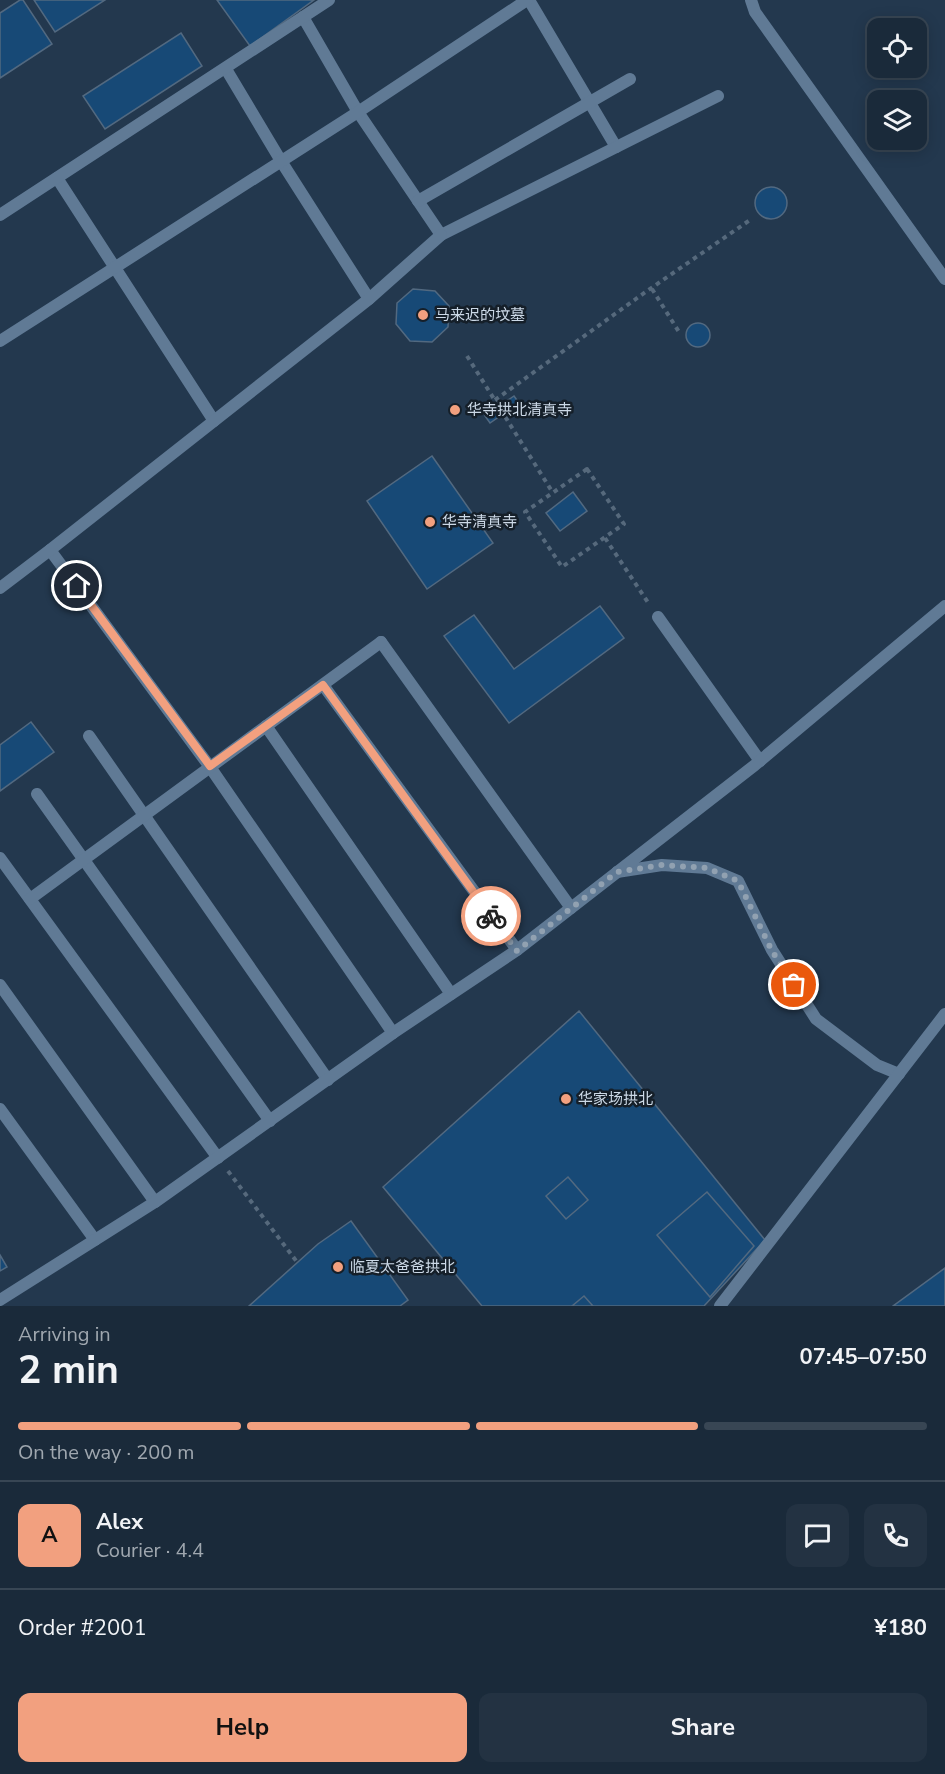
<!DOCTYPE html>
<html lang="en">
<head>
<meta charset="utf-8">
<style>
	:root { --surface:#1a2a3a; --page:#233242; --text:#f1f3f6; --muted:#9fa7af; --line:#384654; --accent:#f2a07f }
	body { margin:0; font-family:"Nunito Sans","Noto Sans SC",sans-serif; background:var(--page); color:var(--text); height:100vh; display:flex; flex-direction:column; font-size:22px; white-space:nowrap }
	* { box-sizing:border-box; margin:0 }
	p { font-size:20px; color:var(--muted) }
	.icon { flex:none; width:33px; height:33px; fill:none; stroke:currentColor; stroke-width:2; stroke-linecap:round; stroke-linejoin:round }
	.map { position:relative; height:1306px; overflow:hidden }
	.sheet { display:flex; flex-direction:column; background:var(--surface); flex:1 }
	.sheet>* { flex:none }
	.controls { position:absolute; left:867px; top:18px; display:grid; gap:12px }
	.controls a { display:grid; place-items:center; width:60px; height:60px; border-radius:12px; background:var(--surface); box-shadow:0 3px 15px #0003,0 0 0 2px var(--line); font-size:30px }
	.pin { position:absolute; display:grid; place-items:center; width:51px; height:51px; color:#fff; margin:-26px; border:3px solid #fff; border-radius:50%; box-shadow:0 2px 6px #0007 }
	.courier { position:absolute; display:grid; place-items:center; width:60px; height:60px; margin:-30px; border:4px solid #f2a07f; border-radius:50%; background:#fff; color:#222; box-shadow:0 2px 8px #0007 }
	.headline em { font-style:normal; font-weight:700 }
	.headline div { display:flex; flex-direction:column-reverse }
	.headline { display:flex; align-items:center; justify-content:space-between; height:102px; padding:0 18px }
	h1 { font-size:39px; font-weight:700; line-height:45px }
	.bar { display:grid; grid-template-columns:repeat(4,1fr); gap:9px 6px; align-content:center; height:72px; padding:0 18px }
	.bar i { height:8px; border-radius:4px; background:var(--line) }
	.bar .current { background:var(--accent) }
	.bar p { grid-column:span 4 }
	.line { display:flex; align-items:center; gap:15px; padding:0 18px; border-top:2px solid var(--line) }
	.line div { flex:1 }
	.round { display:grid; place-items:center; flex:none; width:63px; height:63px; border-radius:12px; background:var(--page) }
	.cta { display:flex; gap:12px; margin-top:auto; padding:12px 18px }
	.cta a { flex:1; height:69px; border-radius:12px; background:var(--accent); color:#111; font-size:24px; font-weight:700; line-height:69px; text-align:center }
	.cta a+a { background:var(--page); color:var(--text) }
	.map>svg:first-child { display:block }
	.building { fill:#174976; stroke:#526980; stroke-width:1.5 }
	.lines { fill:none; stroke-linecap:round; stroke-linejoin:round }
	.path { stroke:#56697c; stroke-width:4; stroke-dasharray:4.5 4.5; stroke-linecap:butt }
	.service { stroke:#607a95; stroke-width:12 }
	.minor { stroke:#607a95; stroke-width:12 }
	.done { stroke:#91a1b1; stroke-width:6; stroke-dasharray:0 10.8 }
	.route { stroke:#f2a07f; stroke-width:8 }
	.poi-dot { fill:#f2a07f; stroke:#151f29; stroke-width:2 }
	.labels { text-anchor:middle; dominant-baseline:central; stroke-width:5; stroke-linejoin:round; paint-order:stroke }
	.poi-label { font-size:15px; fill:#ccd9e7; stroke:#151f29; text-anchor:start }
</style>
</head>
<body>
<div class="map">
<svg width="945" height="1306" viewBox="0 0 945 1306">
	<rect width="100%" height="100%" fill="#23384e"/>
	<g class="building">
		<path d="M20 0H23L52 44 0 78V13Z"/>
		<path d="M34 0H105L55 32Z"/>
		<path d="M217 0H314L250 46Z"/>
		<path d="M181 33 202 66 105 129 83 96Z"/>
		<circle cx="771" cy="203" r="16"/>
		<path d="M413 289 435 291 449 306 448 327 432 342 410 341 396 324 397 303Z"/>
		<circle cx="698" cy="335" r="12"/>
		<path d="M514 396 519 403 490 423 485 416Z"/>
		<path d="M432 456 493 543 427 589 367 501Z"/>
		<path d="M573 492 587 511 560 531 546 513Z"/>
		<path d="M600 606 624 638 509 723 444 636 474 615 514 669Z"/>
		<path d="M31 722 54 752 0 791V745Z"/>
		<path d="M579 1011 765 1240 704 1306H482L383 1187Z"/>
		<path d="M568 1177 588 1200 566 1219 546 1196Z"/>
		<path d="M707 1192 754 1246 710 1297 657 1235Z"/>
		<path d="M351 1221 408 1300 400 1306H249L318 1244Z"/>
		<path d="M0 1255 7 1267 0 1271Z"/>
		<path d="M945 1268V1306H893Z"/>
		<path d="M584 1296 593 1306H572Z"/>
	</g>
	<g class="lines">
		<g class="path">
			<path d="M652 289 679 332"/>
			<path d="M467 356 553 493"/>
			<path d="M495 400 647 291 750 220"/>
			<path d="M587 469 624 524 562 567 525 512Z"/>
			<path d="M605 538 649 604"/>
			<path d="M228 1171 297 1262"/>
		</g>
		<g class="service">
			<path d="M529 0 616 147"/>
			<path d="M303 17 358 112 441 235 718 96"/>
			<path d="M226 69 281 161 369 299"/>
			<path d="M57 178 214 421"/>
			<path d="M418 201 630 79"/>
			<path d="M0 215 329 0"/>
			<path d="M0 341 358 112 527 0"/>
			<path d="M381 642 571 908"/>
			<path d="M323 685 517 950"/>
			<path d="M266 726 451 994"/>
			<path d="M89 736 328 1080"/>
			<path d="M37 794 270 1121"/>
			<path d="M0 858 218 1158"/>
			<path d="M617 872 662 865 707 868 738 881 772 950 816 1019 877 1065 899 1074"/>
			<path d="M0 985 155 1202"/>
		</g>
		<g class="minor">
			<path d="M751 0 755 12 945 279"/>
			<path d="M50 550 210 767 393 1033"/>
			<path d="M0 588 50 550 369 299 441 235"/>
			<path d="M658 617 760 761"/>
			<path d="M30 899 381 642"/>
			<path d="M0 1109 95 1240"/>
			<path d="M0 1300 155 1202 393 1033 517 950 755 765 945 606"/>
			<path d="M720 1306 945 1014"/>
		</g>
	</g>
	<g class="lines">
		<path class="done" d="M491 916 517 951 617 872 662 865 707 868 738 881 772 951 794 985"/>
		<path class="route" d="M77 586 210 766 323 685 491 916"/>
	</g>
	<g class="poi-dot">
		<circle cx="423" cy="315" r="6"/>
		<circle cx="455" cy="410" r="6"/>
		<circle cx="430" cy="522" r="6"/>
		<circle cx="566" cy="1099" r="6"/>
		<circle cx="338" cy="1267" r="6"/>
	</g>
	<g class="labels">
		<g class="poi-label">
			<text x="435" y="315">马来迟的坟墓</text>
			<text x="467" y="410">华寺拱北清真寺</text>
			<text x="442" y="522">华寺清真寺</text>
			<text x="578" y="1099">华家场拱北</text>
			<text x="350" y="1267">临夏太爸爸拱北</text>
		</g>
	</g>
</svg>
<div class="controls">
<a><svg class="icon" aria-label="locate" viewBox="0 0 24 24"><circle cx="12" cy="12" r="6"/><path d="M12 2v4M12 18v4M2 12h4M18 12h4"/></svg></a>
<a><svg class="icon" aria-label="layers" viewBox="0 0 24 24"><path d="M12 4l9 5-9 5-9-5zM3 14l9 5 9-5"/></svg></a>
</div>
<div class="pin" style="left:794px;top:985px;background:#ea580c"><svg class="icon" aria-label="bag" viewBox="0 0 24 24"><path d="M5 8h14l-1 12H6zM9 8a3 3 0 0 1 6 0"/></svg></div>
<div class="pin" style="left:77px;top:586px;background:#1f2937"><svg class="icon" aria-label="home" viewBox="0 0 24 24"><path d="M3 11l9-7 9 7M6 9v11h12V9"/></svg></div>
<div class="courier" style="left:491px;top:916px"><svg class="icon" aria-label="bike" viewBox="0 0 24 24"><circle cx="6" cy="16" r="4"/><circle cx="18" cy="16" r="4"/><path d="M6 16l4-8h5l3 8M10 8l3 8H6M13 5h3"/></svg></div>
</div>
<section class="sheet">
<div class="headline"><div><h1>2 min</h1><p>Arriving in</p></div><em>07:45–07:50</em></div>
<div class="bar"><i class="current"></i><i class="current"></i><i class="current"></i><i></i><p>On the way · 200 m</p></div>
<div class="line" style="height:108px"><b class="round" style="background:var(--accent);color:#111">A</b><div><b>Alex</b><p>Courier · 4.4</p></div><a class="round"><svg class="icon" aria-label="chat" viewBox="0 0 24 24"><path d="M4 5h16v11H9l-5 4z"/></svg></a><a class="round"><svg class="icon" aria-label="phone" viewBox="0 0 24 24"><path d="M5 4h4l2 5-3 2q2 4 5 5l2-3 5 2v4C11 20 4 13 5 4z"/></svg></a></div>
<div class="line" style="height:78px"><div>Order #2001</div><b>¥180</b></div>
<div class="cta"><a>Help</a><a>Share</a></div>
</section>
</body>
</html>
